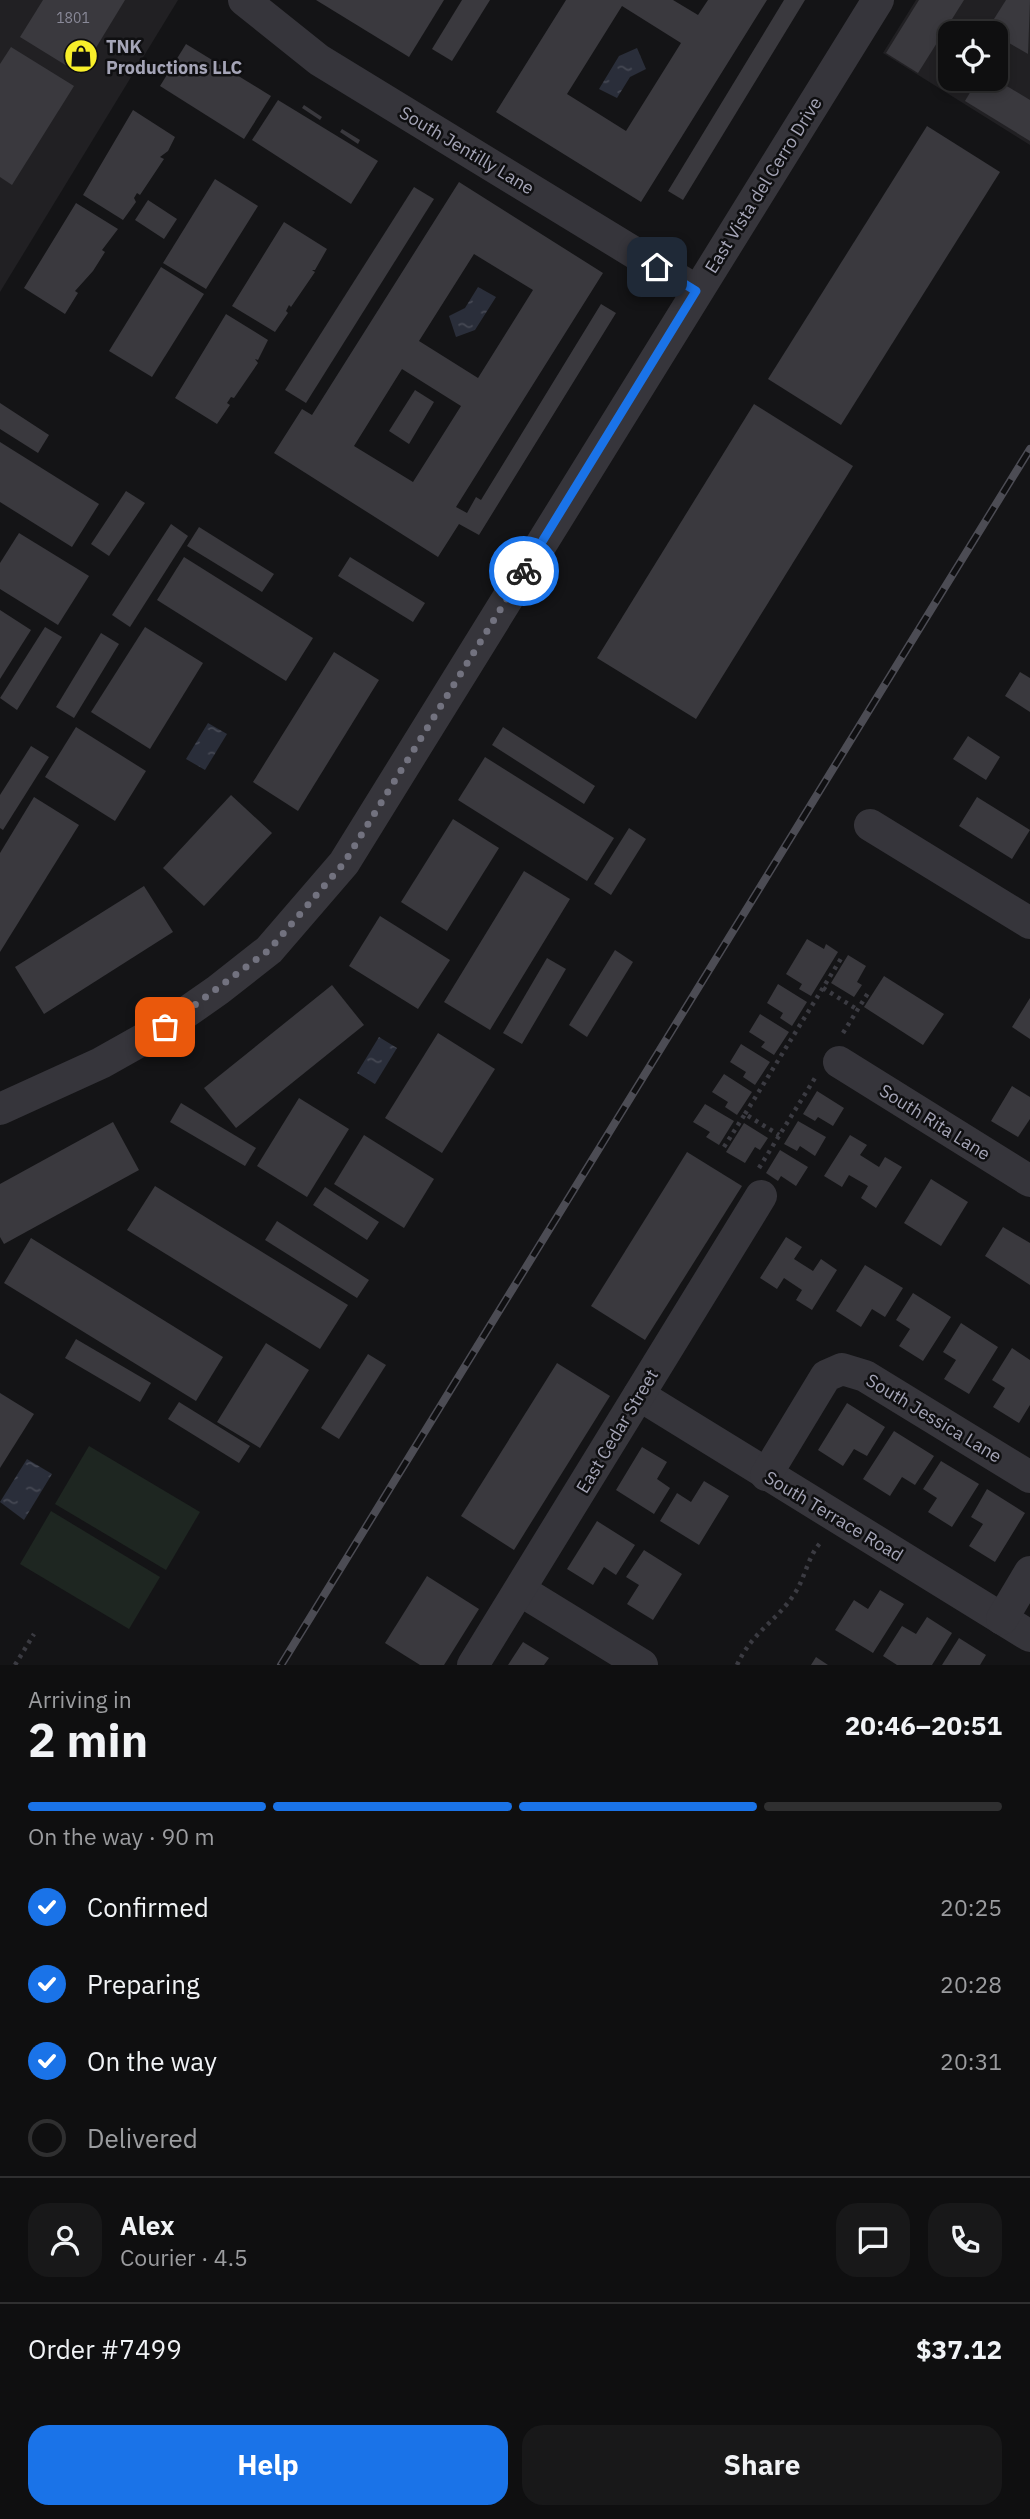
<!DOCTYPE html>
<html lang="en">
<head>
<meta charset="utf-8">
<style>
	:root { --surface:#0f0f10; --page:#181819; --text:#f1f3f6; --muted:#9b9c9f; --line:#2f2f30; --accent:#1a73e8 }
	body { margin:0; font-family:"IBM Plex Sans",sans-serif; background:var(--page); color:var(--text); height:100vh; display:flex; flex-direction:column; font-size:26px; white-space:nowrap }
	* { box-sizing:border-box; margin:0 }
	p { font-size:23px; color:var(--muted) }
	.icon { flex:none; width:38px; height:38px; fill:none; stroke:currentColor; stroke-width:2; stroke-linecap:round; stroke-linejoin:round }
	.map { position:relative; height:1665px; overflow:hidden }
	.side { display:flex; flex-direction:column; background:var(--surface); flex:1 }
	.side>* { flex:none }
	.fabs { position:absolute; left:938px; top:21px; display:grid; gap:14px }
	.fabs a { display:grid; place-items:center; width:70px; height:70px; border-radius:14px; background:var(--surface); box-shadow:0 4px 10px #0003,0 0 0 2px var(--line); font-size:35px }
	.pin { position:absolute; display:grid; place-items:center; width:60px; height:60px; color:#fff; margin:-30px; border-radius:14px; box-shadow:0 4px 10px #0006 }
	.courier { position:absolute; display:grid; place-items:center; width:70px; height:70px; margin:-35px; border:5px solid #1a73e8; border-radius:50%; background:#fff; color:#222; box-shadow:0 2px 9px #0007 }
	.summary em { font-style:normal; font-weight:700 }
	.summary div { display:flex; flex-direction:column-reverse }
	.summary { display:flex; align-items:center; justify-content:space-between; height:119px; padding:0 28px }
	h1 { font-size:46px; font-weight:700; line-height:52px }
	.bar { display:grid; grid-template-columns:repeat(4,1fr); gap:10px 7px; align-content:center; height:84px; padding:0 28px }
	.bar i { height:9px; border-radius:5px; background:var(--line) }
	.bar .current { background:var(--accent) }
	.bar p { grid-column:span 4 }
	.line { display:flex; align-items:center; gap:18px; padding:0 28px; border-top:2px solid var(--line) }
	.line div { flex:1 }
	.round { display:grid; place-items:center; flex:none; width:74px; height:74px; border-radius:21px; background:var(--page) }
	ol { padding:0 28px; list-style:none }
	li { display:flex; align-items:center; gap:21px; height:77px }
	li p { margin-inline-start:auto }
	li .icon { padding:7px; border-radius:50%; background:var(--accent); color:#fff; stroke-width:4 }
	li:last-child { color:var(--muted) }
	li i { width:38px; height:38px; border:4px solid var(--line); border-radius:50% }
	.primary-button { display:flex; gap:14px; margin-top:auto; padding:14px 28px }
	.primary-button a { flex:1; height:80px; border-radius:21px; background:var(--accent); color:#fff; font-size:28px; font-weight:700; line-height:80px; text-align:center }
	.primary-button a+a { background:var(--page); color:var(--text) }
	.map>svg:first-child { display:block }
	.built { fill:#212023; fill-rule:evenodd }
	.green { fill:#1e2621 }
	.water { fill:url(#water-ripples) }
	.building { fill:#3a393e; fill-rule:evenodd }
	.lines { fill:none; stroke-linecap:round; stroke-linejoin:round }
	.path { stroke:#3b3b42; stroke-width:4.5; stroke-dasharray:3.5 5; stroke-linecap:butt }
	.minor { stroke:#36353b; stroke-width:32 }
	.rail-casing { stroke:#4c4c54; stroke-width:8 }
	.rail { stroke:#0f0f11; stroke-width:5; stroke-dasharray:16; stroke-linecap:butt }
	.done { stroke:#72727f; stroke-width:7; stroke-dasharray:0 12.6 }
	.route { stroke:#1a73e8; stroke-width:9 }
	.labels { text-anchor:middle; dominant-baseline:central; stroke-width:5; stroke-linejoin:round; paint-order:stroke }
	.number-label { font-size:14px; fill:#8a8a99 }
	.poi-label { font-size:18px; font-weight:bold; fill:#a5a5b7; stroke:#0f0f11; text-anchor:start }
	.street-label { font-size:18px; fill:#a5a5b7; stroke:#0f0f11 }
</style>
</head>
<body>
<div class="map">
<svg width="1030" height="1665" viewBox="0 0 1030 1665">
	<defs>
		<pattern id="water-ripples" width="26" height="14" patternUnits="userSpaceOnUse" patternTransform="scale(1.75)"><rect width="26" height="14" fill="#2a2e3a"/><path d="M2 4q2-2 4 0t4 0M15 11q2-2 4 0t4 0" fill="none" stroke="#464954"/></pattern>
	</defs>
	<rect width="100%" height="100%" fill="#141416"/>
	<g class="built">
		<path d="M0 0H178L0 292Z"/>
		<path d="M916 0H1030V145L883 53ZM950 33H996V79H950Z"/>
	</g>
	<g class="green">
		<path d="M89 1446 200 1512 166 1570 55 1504Z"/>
		<path d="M51 1511 160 1577 129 1629 20 1564Z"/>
	</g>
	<g class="water">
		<path d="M637 48 646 69 630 77 617 98 599 89 619 56Z"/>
		<path d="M478 287 496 297 475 330 456 337 449 316 465 308Z"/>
		<path d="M208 723 227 734 205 770 186 759Z"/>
		<path d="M379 1037 397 1048 375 1084 357 1073Z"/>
		<path d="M27 1459 52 1474 24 1520 0 1502Z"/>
	</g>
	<g class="building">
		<path d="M43 0H125L80 74 20 37Z"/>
		<path d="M316 0H444L409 57Z"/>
		<path d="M462 0H490L452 61 432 49Z"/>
		<path d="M566 0H673L698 15 708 0H767L641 202 496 112ZM622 6 681 43 626 131 567 94Z"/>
		<path d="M784 0H805L683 200 668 191Z"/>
		<path d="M919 0H964L918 73 886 53Z"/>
		<path d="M1006 0H1030L1028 54 987 30Z"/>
		<path d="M186 44 271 96 244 139 160 86Z"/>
		<path d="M11 47 74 86 12 185 0 177V64Z"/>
		<path d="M978 79H995L1030 100V141L965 101Z"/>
		<path d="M278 100 378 161 351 204 252 140Z"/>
		<path d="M304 105 322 117 320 120 302 108Z"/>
		<path d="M133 110 175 137 168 151 160 157 164 159 140 195 137 193 134 198 136 202 123 220 83 195Z"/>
		<path d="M927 126 1000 172 841 425 768 379Z"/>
		<path d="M342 129 360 140 358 144 340 132Z"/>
		<path d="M215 179 258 206 206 289 163 263Z"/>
		<path d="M459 182 603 273 456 507 467 513 476 497 481 500 601 304 616 313 479 535 459 524 438 557 274 453 302 409 312 415ZM474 254 533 290 478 378 419 341ZM402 369 461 406 413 482 354 446Z"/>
		<path d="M414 187 434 199 306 403 285 390Z"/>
		<path d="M148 200 177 219 164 239 135 220Z"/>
		<path d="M76 203 118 229 102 250 105 252 93 271 75 291 78 293 65 314 24 288Z"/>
		<path d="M284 222 327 249 315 270H312L315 272 291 307 289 305 286 311 288 313 275 332 232 306Z"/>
		<path d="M161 267 204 294 152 377 109 351Z"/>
		<path d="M226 314 268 340 258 360 255 359 258 363 234 398 231 397 227 403 230 405 217 424 175 398Z"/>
		<path d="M415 390 434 402 409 444 389 431Z"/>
		<path d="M0 403 49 435 38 453 0 429Z"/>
		<path d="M754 404 853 466 696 719 597 658Z"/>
		<path d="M0 442 99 504 72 547 0 502Z"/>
		<path d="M126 491 145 503 109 556 91 544Z"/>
		<path d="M171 524 188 536 130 627 112 615Z"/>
		<path d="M199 527 274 574 262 592 187 546Z"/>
		<path d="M19 533 89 576 58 625 0 589V563Z"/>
		<path d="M184 557 313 638 286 681 157 600Z"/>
		<path d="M350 557 425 603 413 622 338 576Z"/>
		<path d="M0 610 31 630 0 679Z"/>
		<path d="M45 627 62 637 17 710 0 698Z"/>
		<path d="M145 627 203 663 150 749 91 712Z"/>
		<path d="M101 633 119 644 74 718 56 707Z"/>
		<path d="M334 652 379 680 298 811 253 782Z"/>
		<path d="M1020 672 1030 678V712L1005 696Z"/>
		<path d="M76 727 146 771 115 821 45 777Z"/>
		<path d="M503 727 595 786 584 804 492 745Z"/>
		<path d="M968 736 1000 757 986 780 953 759Z"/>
		<path d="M31 746 49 757 3 830 0 828V795Z"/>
		<path d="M485 757 614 838 587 881 458 800Z"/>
		<path d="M231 795 272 833 204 906 163 868Z"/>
		<path d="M34 797 79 825 0 952V853Z"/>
		<path d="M977 797 1030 830 1012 859 959 826Z"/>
		<path d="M453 819 499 848 447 931 401 902Z"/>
		<path d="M629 828 646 839 611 895 594 884Z"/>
		<path d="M524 871 570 899 490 1030 444 1002Z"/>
		<path d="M144 886 173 932 44 1014 15 967Z"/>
		<path d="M380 916 450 960 418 1009 349 966Z"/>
		<path d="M807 939 824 949 826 944 838 952 811 996 799 989 802 984 786 974Z"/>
		<path d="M615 950 633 962 587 1037 569 1025Z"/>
		<path d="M848 955 866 966 857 982 862 985 854 997 831 983Z"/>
		<path d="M547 958 566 969 522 1044 503 1033Z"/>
		<path d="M884 976 944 1014 923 1045 864 1007Z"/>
		<path d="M778 984 807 1002 792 1026 780 1018 783 1013 767 1003Z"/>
		<path d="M332 985 364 1025 236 1128 204 1088Z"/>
		<path d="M1030 998V1039L1012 1027Z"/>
		<path d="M760 1014 789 1032 774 1055 761 1047 765 1042 749 1032Z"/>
		<path d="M438 1033 495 1069 442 1153 385 1118Z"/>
		<path d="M741 1044 770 1062 755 1085 743 1077 746 1072 730 1062Z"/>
		<path d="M724 1074 752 1092 737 1115 725 1107 728 1102 712 1092Z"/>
		<path d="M1012 1086 1030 1097V1119L1018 1137 991 1121Z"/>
		<path d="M817 1091 844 1108 833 1126 818 1117 815 1121 803 1114Z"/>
		<path d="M299 1098 349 1129 307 1197 257 1166Z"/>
		<path d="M181 1103 256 1148 245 1166 170 1122Z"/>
		<path d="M705 1104 734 1121 719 1145 706 1137 710 1132 693 1122Z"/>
		<path d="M798 1121 826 1137 815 1156 800 1146 797 1151 784 1144Z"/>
		<path d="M113 1122 139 1170 4 1244 0 1237V1184Z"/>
		<path d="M744 1123 768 1138 760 1150 755 1147 745 1163 726 1152Z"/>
		<path d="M364 1135 434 1179 404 1228 334 1184Z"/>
		<path d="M850 1135 867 1145 860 1155 879 1167 885 1157 902 1167 876 1208 861 1198 868 1186 849 1175 842 1187 824 1176Z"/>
		<path d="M780 1150 808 1167 796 1186 781 1176 778 1181 766 1173Z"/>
		<path d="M687 1152 742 1186 645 1340 591 1306Z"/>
		<path d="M931 1179 968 1202 941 1246 904 1223Z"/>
		<path d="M155 1186 348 1305 320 1349 127 1230Z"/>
		<path d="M325 1187 379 1222 367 1240 313 1205Z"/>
		<path d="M277 1221 369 1280 357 1298 265 1240Z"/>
		<path d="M1003 1227 1030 1243V1285L985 1256Z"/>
		<path d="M786 1237 802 1247 794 1259 813 1271 821 1259 837 1270 812 1310 796 1300 802 1290 784 1278 777 1289 760 1278Z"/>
		<path d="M31 1238 223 1357 196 1401 4 1283Z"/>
		<path d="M865 1265 903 1288 885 1317 872 1309 861 1327 836 1311Z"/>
		<path d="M913 1293 951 1317 923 1361 899 1346 910 1329 896 1320Z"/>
		<path d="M961 1323 998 1347 969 1394 944 1379 956 1360 943 1352Z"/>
		<path d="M76 1339 151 1383 140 1402 65 1358Z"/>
		<path d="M266 1343 309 1370 260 1448 217 1422Z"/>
		<path d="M1012 1348 1030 1360V1405L1019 1423 993 1407 1005 1388 992 1380Z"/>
		<path d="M368 1354 386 1365 339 1439 321 1428Z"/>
		<path d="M557 1363 610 1396 514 1550 461 1516Z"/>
		<path d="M0 1393 34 1414 0 1468Z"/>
		<path d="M179 1402 250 1446 239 1463 168 1419Z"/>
		<path d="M847 1403 885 1427 867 1456 854 1449 843 1466 818 1450Z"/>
		<path d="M894 1431 934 1456 915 1485 902 1477 890 1496 863 1479Z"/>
		<path d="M642 1447 667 1462 657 1479 670 1488 654 1514 616 1490Z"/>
		<path d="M941 1461 979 1484 952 1527 928 1512 937 1498 923 1489Z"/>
		<path d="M704 1481 729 1496 699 1545 660 1521 677 1493 691 1502Z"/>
		<path d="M987 1489 1025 1513 995 1562 969 1546 983 1524 971 1517Z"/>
		<path d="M597 1521 635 1545 616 1575 604 1567 593 1585 567 1569Z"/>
		<path d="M644 1550 682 1574 653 1620 627 1604 639 1585 626 1577Z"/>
		<path d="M427 1576 479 1609 444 1665H420L385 1643Z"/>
		<path d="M880 1590 904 1604 873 1653 835 1630 854 1600 868 1609Z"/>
		<path d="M927 1617 952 1633 932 1665H897L883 1656 902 1626 916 1634Z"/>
		<path d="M959 1638 986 1655 980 1665H942Z"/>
		<path d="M523 1642 549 1658 544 1665H508Z"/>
		<path d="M816 1657 828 1665H811Z"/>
	</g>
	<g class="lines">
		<g class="path">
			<path d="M823 988 858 1010"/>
			<path d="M843 1033 868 993"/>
			<path d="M745 1114 842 957"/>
			<path d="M724 1147 745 1114 779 1135"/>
			<path d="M759 1168 815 1078"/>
			<path d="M15 1665 34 1634"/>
			<path d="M737 1665C752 1632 777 1621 795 1593 806 1576 808 1555 822 1541"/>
		</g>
		<g class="minor">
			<path d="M244 0 319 60 697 291"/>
			<path d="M870 825 1030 923"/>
			<path d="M839 1062 1030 1181"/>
			<path d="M0 1109 101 1063 165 1027 218 990 269 950 344 863 878 0"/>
			<path d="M639 1395 1030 1636"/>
			<path d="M766 1475 826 1376 842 1369 865 1376 1030 1477"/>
			<path d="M520 1590 642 1665"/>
			<path d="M1002 1619 1030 1572"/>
			<path d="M473 1665 761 1196"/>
		</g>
		<g class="rail-casing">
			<path id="rail" d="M281 1665 1030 449"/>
		</g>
		<use href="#rail" class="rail"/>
	</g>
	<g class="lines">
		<path class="done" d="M165 1027 269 950 344 863 524 571"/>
		<path class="route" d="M524 571 696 291 657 267"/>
	</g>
	<defs>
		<g id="shop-disc" transform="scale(1.75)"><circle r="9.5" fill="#f8ef2a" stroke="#0f0f11"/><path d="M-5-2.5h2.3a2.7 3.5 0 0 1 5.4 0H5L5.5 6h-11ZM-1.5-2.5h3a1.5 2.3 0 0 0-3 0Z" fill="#111"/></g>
	</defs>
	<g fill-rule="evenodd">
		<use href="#shop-disc" x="81" y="56"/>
	</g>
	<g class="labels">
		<g class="number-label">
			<text x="73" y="18">1801</text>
		</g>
		<g class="poi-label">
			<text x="106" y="46">TNK<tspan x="106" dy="21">Productions LLC</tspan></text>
		</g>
		<g class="street-label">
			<text transform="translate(467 150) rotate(31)">South Jentilly Lane</text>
			<text transform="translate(763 185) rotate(-58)">East Vista del Cerro Drive</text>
			<text transform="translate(935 1122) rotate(32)">South Rita Lane</text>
			<text transform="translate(934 1418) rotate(31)">South Jessica Lane</text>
			<text transform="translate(617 1431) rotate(-59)">East Cedar Street</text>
			<text transform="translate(834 1516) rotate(31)">South Terrace Road</text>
		</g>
	</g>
</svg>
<div class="fabs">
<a><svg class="icon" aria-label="locate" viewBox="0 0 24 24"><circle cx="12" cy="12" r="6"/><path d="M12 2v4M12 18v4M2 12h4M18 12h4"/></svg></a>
</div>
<div class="pin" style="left:165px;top:1027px;background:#ea580c"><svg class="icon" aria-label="bag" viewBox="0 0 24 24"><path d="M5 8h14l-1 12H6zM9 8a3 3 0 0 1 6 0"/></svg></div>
<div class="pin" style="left:657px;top:267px;background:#1f2937"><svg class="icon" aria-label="home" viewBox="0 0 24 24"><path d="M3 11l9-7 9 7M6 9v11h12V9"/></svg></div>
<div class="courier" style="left:524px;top:571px"><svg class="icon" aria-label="bike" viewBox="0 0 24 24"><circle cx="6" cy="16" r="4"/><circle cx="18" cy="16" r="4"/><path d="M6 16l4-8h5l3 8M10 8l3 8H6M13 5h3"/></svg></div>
</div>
<section class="side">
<div class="summary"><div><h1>2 min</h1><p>Arriving in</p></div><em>20:46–20:51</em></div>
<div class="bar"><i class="current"></i><i class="current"></i><i class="current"></i><i></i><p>On the way · 90 m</p></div>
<ol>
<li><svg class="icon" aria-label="check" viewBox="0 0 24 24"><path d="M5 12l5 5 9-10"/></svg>Confirmed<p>20:25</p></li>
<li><svg class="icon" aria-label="check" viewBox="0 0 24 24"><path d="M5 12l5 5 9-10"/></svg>Preparing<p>20:28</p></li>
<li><svg class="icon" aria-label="check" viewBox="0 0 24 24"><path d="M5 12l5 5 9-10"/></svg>On the way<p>20:31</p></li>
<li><i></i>Delivered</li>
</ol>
<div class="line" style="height:126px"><a class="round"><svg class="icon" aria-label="person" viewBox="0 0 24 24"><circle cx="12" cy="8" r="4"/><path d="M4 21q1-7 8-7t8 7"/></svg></a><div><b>Alex</b><p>Courier · 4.5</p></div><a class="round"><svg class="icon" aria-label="chat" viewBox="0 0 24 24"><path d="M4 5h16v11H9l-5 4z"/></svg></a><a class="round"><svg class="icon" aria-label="phone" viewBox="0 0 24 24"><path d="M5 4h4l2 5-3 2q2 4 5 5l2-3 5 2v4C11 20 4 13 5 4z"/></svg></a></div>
<div class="line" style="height:91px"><div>Order #7499</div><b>$37.12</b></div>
<div class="primary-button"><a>Help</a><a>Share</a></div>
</section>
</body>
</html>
